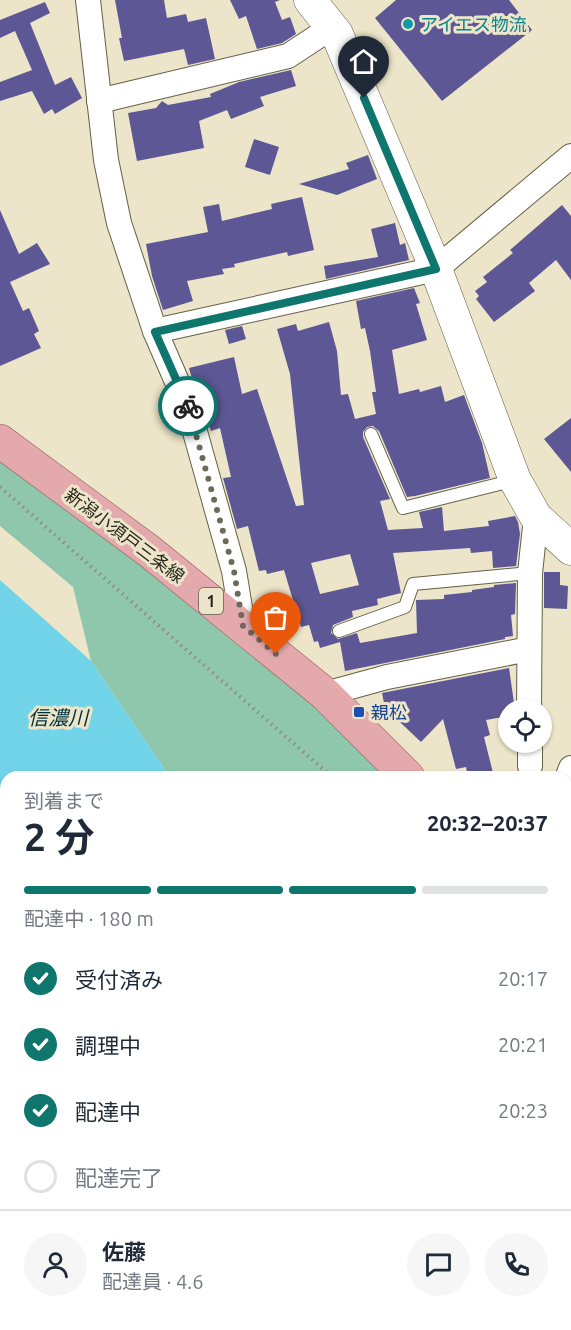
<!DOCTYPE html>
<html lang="ja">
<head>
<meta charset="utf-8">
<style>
	:root { --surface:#fff; --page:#f6f6f7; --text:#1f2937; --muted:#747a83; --line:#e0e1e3; --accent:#0f766e }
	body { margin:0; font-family:Ubuntu,"Noto Sans JP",sans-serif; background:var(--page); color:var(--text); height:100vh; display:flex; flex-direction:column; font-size:22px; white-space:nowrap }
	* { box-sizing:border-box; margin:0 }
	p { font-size:20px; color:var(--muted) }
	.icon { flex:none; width:33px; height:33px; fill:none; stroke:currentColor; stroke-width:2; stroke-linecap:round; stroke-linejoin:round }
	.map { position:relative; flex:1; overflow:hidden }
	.side { position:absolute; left:0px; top:771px; width:572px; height:560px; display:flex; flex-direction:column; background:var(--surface); border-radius:18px 18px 0 0; box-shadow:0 2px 4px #0004 }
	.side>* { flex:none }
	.tools { position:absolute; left:498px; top:699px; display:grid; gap:12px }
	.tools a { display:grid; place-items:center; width:54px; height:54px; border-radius:50%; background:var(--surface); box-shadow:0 2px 4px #0004; font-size:30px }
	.pin { position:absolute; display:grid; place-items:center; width:51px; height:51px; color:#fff; margin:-62px -26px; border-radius:50% 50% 50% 0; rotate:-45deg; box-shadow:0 0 6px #0007 }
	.pin .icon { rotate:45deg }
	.courier { position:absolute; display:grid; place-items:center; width:60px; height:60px; margin:-30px; border:4px solid #0f766e; border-radius:50%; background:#fff; color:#222; box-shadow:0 2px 8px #0007 }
	.headline em { font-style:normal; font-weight:700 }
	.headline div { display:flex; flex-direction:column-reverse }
	.headline { display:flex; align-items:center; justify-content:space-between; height:102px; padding:0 24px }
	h1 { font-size:39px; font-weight:700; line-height:45px }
	.bar { display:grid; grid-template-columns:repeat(4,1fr); gap:9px 6px; align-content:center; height:72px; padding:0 24px }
	.bar i { height:8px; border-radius:4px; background:var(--line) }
	.bar .current { background:var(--accent) }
	.bar p { grid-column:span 4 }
	.line { display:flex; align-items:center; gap:15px; padding:0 24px; border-top:2px solid var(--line) }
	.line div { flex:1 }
	.round { display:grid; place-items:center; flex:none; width:63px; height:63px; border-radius:32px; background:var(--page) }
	ol { padding:0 24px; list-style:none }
	li { display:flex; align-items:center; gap:18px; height:66px }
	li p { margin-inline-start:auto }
	li .icon { padding:6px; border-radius:50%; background:var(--accent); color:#fff; stroke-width:4 }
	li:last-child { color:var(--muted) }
	li i { width:33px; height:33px; border:3px solid var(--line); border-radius:50% }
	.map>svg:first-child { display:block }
	.green { fill:#8fc7ac }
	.water { fill:#72d4e9 }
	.building { fill:#5d5795; fill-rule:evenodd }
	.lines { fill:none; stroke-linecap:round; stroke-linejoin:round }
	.service-casing { stroke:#655f47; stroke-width:14 }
	.minor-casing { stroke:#655f47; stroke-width:26 }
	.tertiary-casing { stroke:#655f47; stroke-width:33 }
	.primary-casing { stroke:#975656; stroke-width:34 }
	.path { stroke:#928d79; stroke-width:4; stroke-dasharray:1.5 4.5; stroke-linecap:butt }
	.service { stroke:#fff; stroke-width:12 }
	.minor { stroke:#fff; stroke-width:24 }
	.tertiary { stroke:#fff; stroke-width:32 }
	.primary { stroke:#e3a9ac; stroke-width:33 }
	.done { stroke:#6e6a59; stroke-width:6; stroke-dasharray:0 10.8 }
	.route { stroke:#0f766e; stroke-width:8 }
	.culture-dot { fill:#0f9aa8; stroke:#ece5c9; stroke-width:2 }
	.transit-dot { fill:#1a4fb4; stroke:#ece5c9; stroke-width:2 }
	.labels { text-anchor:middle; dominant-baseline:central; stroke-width:6; stroke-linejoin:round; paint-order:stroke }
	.shield { fill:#ece5c9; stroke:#646051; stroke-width:1.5 }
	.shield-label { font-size:16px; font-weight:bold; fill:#2a271d }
	.culture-label { font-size:18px; fill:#0d838f; stroke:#ece5c9; text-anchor:start }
	.street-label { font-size:18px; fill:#2a271d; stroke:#ece5c9 }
	.transit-label { font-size:18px; fill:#164399; stroke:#ece5c9; text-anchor:start }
	.water-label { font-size:20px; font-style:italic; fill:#00313a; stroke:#ece5c9 }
</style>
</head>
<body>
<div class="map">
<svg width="571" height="1330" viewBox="0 0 571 1330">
	<rect width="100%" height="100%" fill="#ece5c9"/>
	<g class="green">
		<path d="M0 449 210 612 395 777H170L91 661 73 587 0 526Z"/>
		<path d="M566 958 571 964V1066L566 1060Z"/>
		<path d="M0 1243 6 1248V1324L88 1325 94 1330H0Z"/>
	</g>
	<g class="water">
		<path d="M0 580 91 661 170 777H6V1248L0 1243Z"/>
		<path d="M566 1140 571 1147V1330H94L88 1325 566 1324Z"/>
	</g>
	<g class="building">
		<path d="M115 0H164L167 18 186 14 188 22 206 18 215 59 188 65 184 49 124 61 119 38H122Z"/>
		<path d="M230 0H280L275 2 282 20 290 17 296 34 282 43 257 49 246 16 239 19Z"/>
		<path d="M396 0H509L532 30 442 101 375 18Z"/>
		<path d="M45 2 50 13 30 23 55 85 71 77 82 98 55 114 52 109 44 114 32 91 0 101V82L32 70 15 31 0 38V20Z"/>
		<path d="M291 70 296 86 260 97 264 106 231 119 227 110 199 121 204 148 137 161 128 113 156 108 162 101 168 105 211 97 210 94 239 82Z"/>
		<path d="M254 139 279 147 270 175 245 167Z"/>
		<path d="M368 155 377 179 337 195 299 184 349 169 346 163Z"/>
		<path d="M302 197 314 250 288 256 287 252 234 264 235 267 222 269 224 274 187 281 193 301 163 310 152 276 146 244 208 232 203 207 219 204 222 221 272 209 271 204Z"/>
		<path d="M562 205 571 216V280L556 260 529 283 535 291 494 322 476 299 479 296 475 291 487 282 483 277 513 253 510 250Z"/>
		<path d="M0 210 19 254 37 243 50 264 10 282 23 311 29 308 39 331 34 334 41 348 0 366Z"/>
		<path d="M395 223 400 245 405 243 409 260 326 279 324 266 378 257 371 229Z"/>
		<path d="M414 288 420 303 416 304 427 340 392 350 399 394 419 389 420 392 441 386 445 402 464 395 482 443 490 478 415 496 407 497 379 431 373 426 367 427 363 432V437L390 499 380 501 388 530 423 528 419 512 442 507 444 531 489 526 488 521 515 516 518 522 520 534 516 566 493 568 492 551 471 553 470 548 393 553 401 593 377 599 378 605 352 611 353 617 333 625 331 633 338 639 357 633 360 643 417 633 416 600 444 599V595L472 592V590L494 587V585L516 583 515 614 511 615 513 636 505 637V639L345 671 340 642 320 648 318 641 314 642 309 625 301 627 284 570 267 574 266 570 259 571 248 526 237 529 223 478 231 477 220 428 211 431 200 396 193 382 189 368 234 357 242 394 257 389 296 506 304 505 290 374 277 329 296 324 298 331 329 322 337 351 341 395 348 394 355 419 376 414 372 392H376L370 351 365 328 361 329 356 301ZM350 554 359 585 320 594 311 563Z"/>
		<path d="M242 326 246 339 229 344 225 330Z"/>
		<path d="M571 418V472L544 439Z"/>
		<path d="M544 572H560V585L568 586 567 609 544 608Z"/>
		<path d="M509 668 515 710H508V716L486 720 490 735 484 737 494 777H468L466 767 456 769 443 719 421 742 385 708 382 693Z"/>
	</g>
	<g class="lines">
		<g class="service-casing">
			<g id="service">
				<path d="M371 434 403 508 515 480"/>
				<path d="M339 631 405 607 413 584 530 573"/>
			</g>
		</g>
		<g class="minor-casing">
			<g id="minor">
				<path d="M88 0 106 160 119 223 155 331 188 407 234 571 243 626"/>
				<path d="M99 101 288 56 332 27"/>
				<path d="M155 331 436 269 571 156"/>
				<path d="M325 694 387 677 529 649"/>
				<path d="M529 710 530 573 536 517"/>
				<path d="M530 742V766"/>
				<path d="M566 781 571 768"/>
			</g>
		</g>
		<g class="tertiary-casing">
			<path id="tertiary" d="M310 0 337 34 436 269 515 480 536 517 571 549"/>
		</g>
		<g class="primary-casing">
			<g id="primary">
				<path d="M0 441 149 551 325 694 408 777"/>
				<path d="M566 944 571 950"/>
			</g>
		</g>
		<g class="path">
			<path d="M0 487 332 777"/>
			<path d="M566 1018 571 1023"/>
		</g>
		<use href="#service" class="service"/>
		<use href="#minor" class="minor"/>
		<use href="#tertiary" class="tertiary"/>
		<use href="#primary" class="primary"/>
	</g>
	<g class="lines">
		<path class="done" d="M188 406 234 571 243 626 276 654"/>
		<path class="route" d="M188 406 155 332 436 269 364 98"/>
	</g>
	<circle class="culture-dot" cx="408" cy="24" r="6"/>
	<rect class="transit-dot" x="353" y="706" width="12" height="12" rx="3"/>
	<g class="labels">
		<rect class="shield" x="199" y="588" width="24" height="26" rx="4.5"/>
		<g class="shield-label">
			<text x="211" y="601">1</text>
		</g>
		<g class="culture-label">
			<text x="420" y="24">アイエス物流</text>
		</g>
		<g class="street-label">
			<text transform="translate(125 535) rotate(37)">新潟小須戸三条線</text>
		</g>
		<g class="transit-label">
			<text x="371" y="712">親松</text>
		</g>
		<g class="water-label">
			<text x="58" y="717">信濃川</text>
		</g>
	</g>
</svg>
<div class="tools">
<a><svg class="icon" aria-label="locate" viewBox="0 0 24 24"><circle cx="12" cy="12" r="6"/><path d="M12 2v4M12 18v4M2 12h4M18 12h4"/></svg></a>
</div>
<div class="pin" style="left:276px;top:654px;background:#ea580c"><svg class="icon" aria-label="bag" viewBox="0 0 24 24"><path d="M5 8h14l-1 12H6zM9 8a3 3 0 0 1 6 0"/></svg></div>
<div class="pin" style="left:364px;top:98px;background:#1f2937"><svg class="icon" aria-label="home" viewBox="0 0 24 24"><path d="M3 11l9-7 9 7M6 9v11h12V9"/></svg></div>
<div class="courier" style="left:188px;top:406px"><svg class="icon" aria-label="bike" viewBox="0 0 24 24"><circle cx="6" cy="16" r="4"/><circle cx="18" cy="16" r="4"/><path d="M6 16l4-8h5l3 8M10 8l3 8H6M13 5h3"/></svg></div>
<section class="side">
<div class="headline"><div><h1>2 分</h1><p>到着まで</p></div><em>20:32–20:37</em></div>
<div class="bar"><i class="current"></i><i class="current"></i><i class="current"></i><i></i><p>配達中 · 180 m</p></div>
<ol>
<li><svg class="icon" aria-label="check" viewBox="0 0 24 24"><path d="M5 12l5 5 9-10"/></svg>受付済み<p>20:17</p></li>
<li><svg class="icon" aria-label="check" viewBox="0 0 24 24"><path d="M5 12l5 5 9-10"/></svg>調理中<p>20:21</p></li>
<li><svg class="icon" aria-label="check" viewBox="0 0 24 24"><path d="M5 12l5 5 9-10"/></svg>配達中<p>20:23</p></li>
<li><i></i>配達完了</li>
</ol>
<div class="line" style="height:108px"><a class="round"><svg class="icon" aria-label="person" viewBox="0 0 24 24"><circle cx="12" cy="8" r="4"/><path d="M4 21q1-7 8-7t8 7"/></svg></a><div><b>佐藤</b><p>配達員 · 4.6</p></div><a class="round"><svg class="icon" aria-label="chat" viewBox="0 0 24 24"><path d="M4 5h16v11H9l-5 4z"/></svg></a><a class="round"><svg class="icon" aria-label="phone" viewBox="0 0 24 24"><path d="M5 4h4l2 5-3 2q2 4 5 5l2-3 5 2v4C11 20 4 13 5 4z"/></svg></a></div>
</section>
</div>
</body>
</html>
